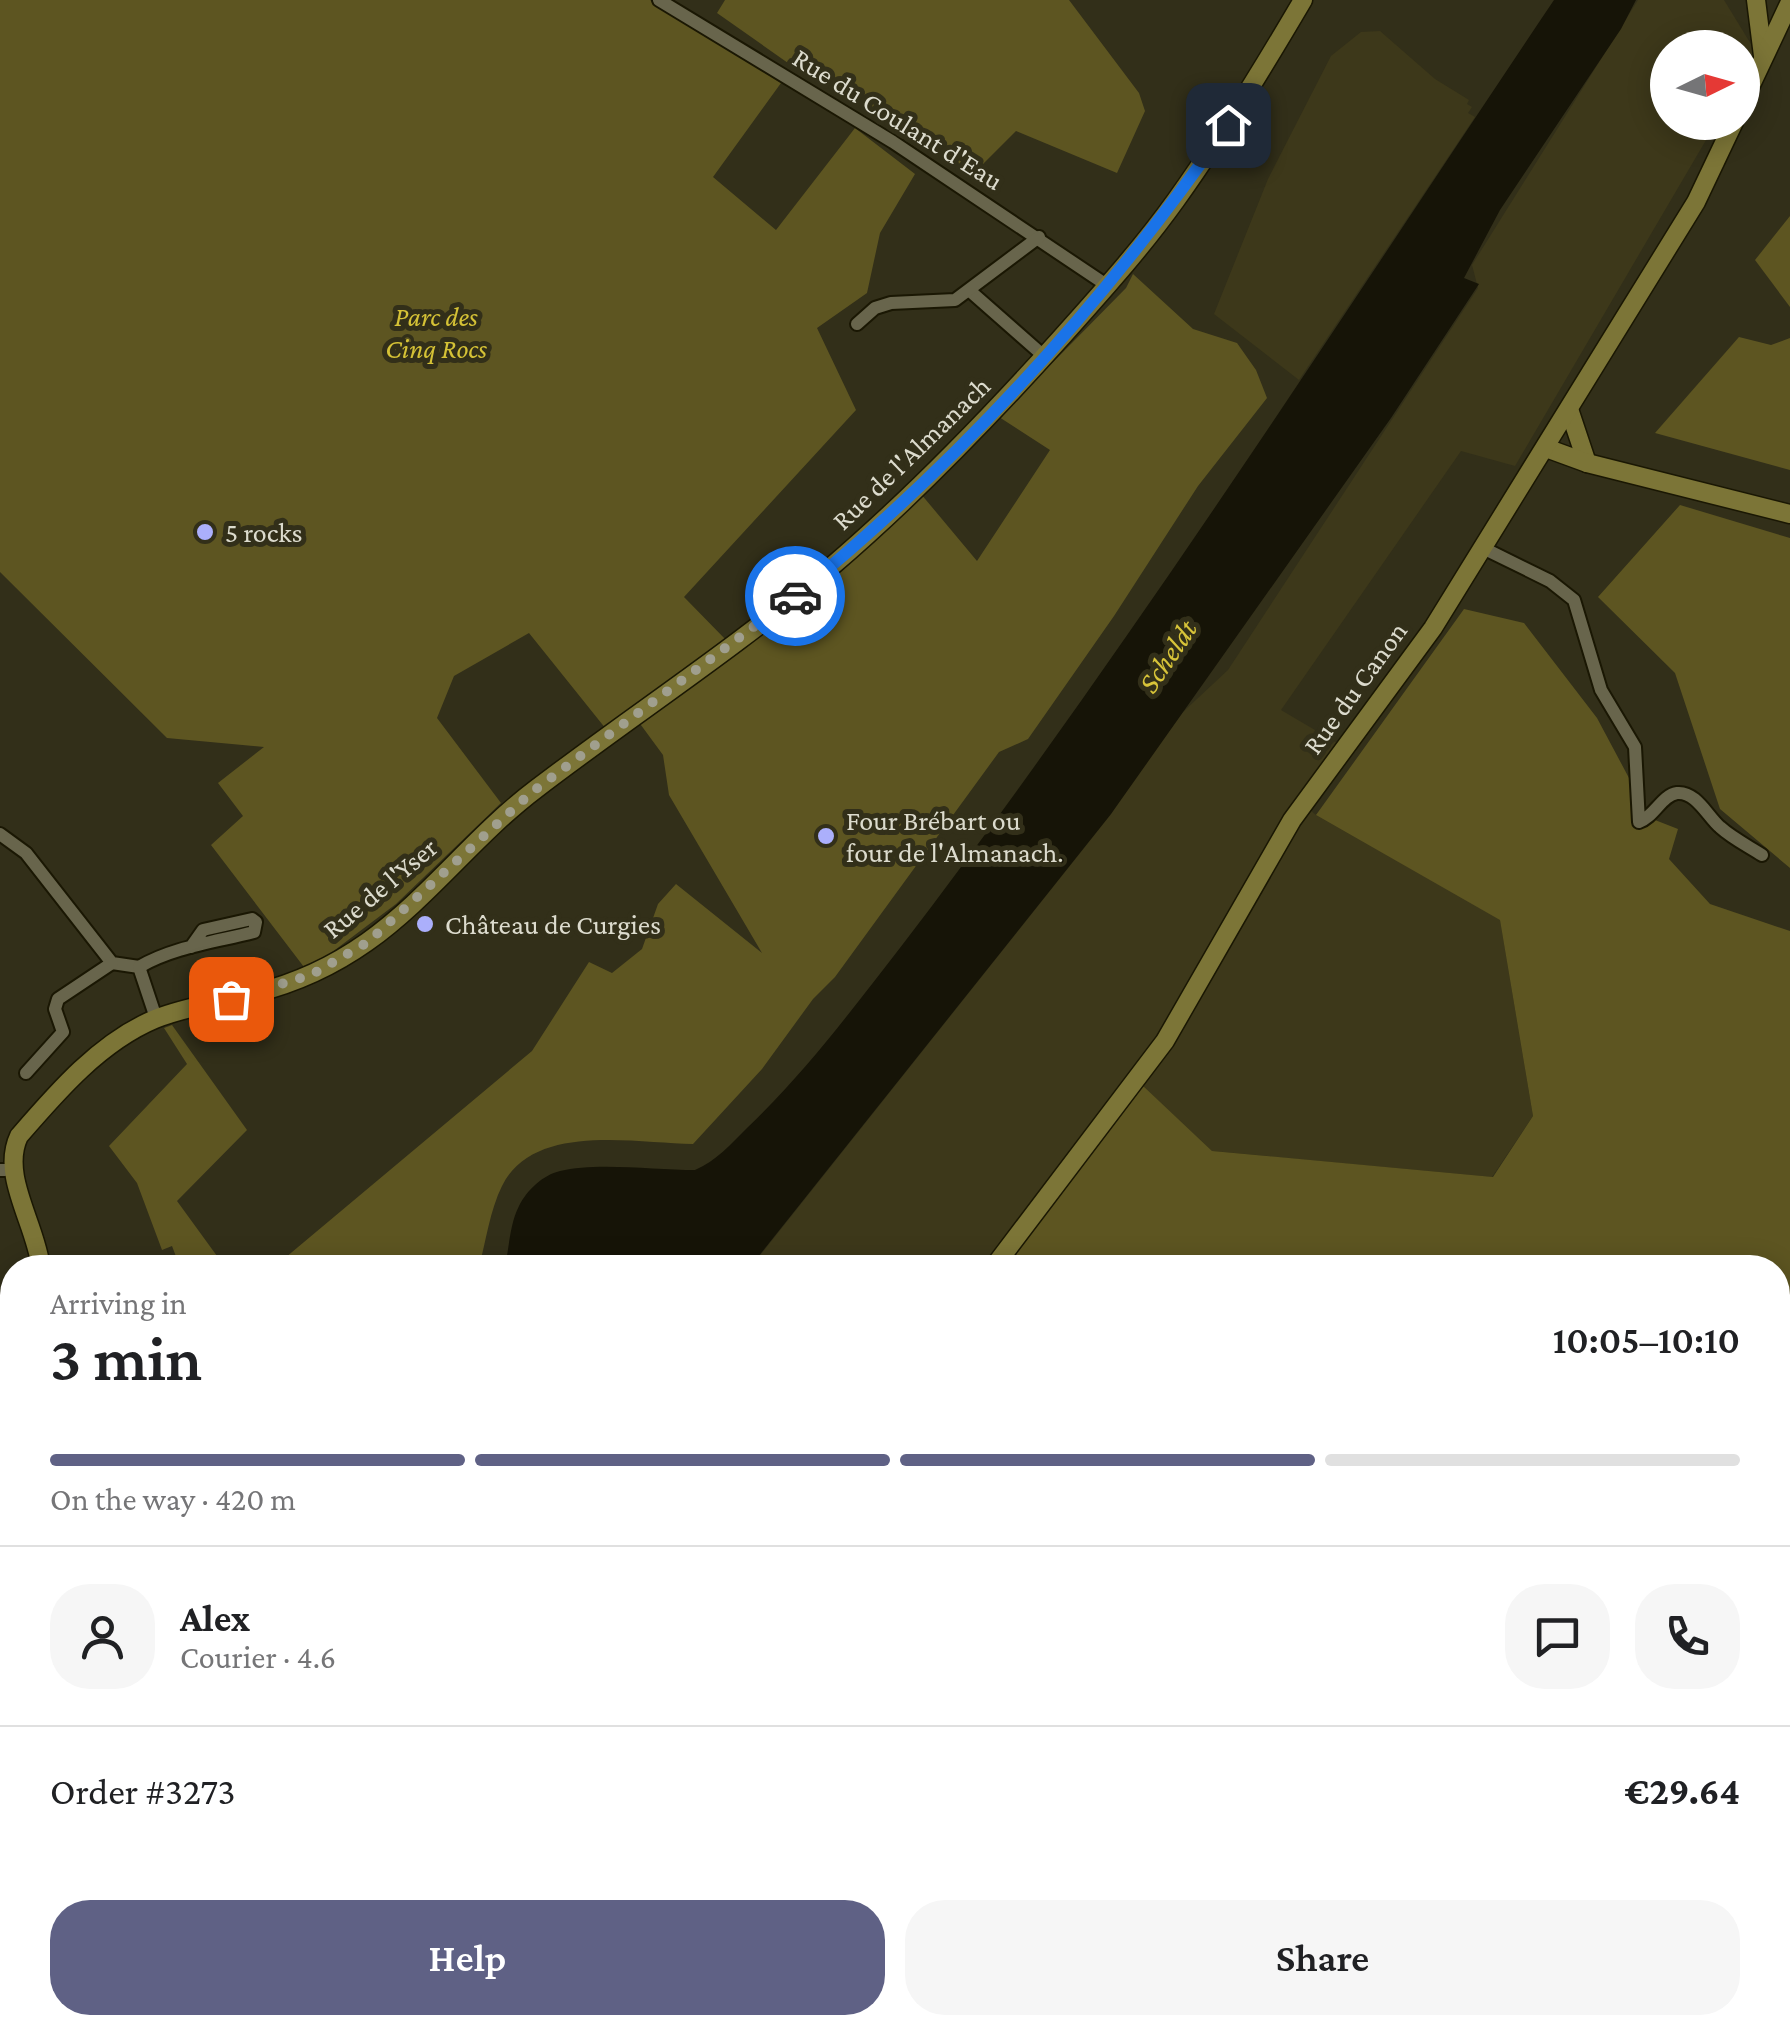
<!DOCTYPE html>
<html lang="en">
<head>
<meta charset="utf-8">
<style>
	:root { --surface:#fff; --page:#f6f6f6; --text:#202124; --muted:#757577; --line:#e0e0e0; --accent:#5f6185 }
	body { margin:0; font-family:"Crimson Pro",serif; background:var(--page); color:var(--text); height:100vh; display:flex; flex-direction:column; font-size:38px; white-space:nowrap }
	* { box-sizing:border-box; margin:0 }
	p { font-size:32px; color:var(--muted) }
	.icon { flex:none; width:55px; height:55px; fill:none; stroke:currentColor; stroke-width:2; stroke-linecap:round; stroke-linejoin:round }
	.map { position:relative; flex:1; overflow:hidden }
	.details { position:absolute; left:0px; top:1255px; width:1790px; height:780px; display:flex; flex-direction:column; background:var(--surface); border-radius:40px 40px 0 0; box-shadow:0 5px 25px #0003 }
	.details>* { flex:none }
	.needle { width:65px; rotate:85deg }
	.buttons { position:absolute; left:1650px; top:30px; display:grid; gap:20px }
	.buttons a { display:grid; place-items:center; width:110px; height:110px; border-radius:50%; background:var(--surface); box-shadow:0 5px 25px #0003; font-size:50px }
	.pin { position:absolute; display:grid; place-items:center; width:85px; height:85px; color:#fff; margin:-42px; border-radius:20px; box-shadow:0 5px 15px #0006 }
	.courier { position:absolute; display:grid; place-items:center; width:100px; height:100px; margin:-50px; border:8px solid #1a73e8; border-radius:50%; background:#fff; color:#222; box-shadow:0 2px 12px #0007 }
	.summary em { font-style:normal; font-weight:600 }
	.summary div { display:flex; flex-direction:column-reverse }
	.summary { display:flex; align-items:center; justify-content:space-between; height:170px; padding:0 50px }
	h1 { font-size:65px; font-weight:600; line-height:75px }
	.bar { display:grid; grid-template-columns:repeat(4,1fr); gap:15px 10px; align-content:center; height:120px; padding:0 50px }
	.bar i { height:12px; border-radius:8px; background:var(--line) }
	.bar .selected { background:var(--accent) }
	.bar p { grid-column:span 4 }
	.line { display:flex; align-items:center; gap:25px; padding:0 50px; border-top:2px solid var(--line) }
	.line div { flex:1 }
	.round { display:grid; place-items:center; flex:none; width:105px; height:105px; border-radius:40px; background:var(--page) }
	.primary-button { display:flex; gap:20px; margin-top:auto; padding:20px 50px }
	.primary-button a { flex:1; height:115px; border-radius:40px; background:var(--accent); color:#fff; font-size:40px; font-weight:600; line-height:115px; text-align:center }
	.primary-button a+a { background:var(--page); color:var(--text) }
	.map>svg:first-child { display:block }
	.built { fill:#3d381a }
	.green { fill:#5d5521 }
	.water { fill:#161407 }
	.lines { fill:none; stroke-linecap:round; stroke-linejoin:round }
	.street-casing { stroke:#1a1703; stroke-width:16 }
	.secondary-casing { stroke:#1a1703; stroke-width:21 }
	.street { stroke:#68654c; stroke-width:12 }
	.secondary { stroke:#7c7537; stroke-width:18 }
	.rail-casing { stroke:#c2c1b1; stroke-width:6 }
	.rail { stroke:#322f19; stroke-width:2.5; stroke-dasharray:8; stroke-linecap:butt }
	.done { stroke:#a09f8e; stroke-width:10; stroke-dasharray:0 18 }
	.route { stroke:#1a73e8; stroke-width:12 }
	.poi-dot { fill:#abaffb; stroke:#322f19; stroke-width:4 }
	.labels { text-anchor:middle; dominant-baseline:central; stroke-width:10; stroke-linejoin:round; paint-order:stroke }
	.street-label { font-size:28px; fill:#dcdbcd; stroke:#322f19 }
	.park-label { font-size:28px; font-style:italic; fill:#d5c236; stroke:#322f19 }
	.poi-label { font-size:28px; fill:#dcdbcd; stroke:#322f19; text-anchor:start }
	.water-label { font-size:30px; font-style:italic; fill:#d8c439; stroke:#322f19 }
</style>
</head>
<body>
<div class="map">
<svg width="1790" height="2035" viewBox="0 0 1790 2035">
	<rect width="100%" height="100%" fill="#322f19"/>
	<g class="built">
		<path d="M1638 0H1724L1757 54 1743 78 1742 48H1668V122L1716 123 1515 466 1461 451 1281 710 1337 743 1298 800 1316 815 1500 919 1533 1116 1492 1177 1212 1151 1142 1086 1004 1267 750 1268 1111 814 1131 781 1182 713 1228 670 1478 288 1472 265Z"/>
		<path d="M1380 31 1435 79 1469 100 1467 104 1472 107 1468 113 1475 117 1299 380 1214 314 1268 179 1331 56 1361 32Z"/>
		<path d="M12 1655V2022L803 2023 778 2035H0V1656Z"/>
	</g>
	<g class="green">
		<path d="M0 0H650L781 83 713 177 776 230 855 128 915 174 880 233 867 293 817 328 856 410 684 597 727 641 610 734 529 633 454 676 437 718 501 803 396 904 307 971 211 845 243 816 218 783 264 747 167 738 0 572Z"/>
		<path d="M725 0H1069L1139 93 1145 111 1117 173 1016 131 974 173 788 63 717 13Z"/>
		<path d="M1790 216V307L1755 260Z"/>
		<path d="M1133 274 1193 329 1237 343 1256 370 1267 398 1198 486 1114 616 1028 739 999 752 835 977 813 999 762 1069 693 1144C635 1143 533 1122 502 1186 490 1210 486 1241 479 1267L273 1268 532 1051 589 962 612 973 642 949 658 904 676 884 762 953 669 795 663 755 638 721 921 494 977 561 1050 450 999 417 1126 288Z"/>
		<path d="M1739 337 1771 345 1790 338V470L1655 433Z"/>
		<path d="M1680 505 1790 538V868L1720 809 1675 673 1598 597Z"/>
		<path d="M1464 609 1524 623 1597 718 1637 793 1639 822 1655 820 1678 829 1669 859 1710 904 1790 931V1409L1778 1404V1268H1004L1142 1085 1212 1151 1493 1177 1533 1116 1500 920 1316 815Z"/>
		<path d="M172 1025 247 1130 177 1201 225 1267H180L172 1246 162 1250 137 1183 109 1146 187 1064 164 1028Z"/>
		<path d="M0 1395 12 1400V1539L0 1542Z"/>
	</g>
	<g class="water">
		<path d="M1554 0H1636L1621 29 1500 210 1464 278 1479 284 1391 418 1111 814 750 1267H505C509 1248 510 1223 519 1206 527 1190 543 1175 560 1171 596 1162 656 1170 695 1170 716 1161 731 1144 747 1128 805 1073 854 1007 903 944 1135 640 1341 317 1554 0Z"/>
		<path d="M12 1556V1655L0 1656V1559Z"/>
	</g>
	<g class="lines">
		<g class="street-casing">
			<g id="street">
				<path d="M659 0 893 142 1108 286"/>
				<path d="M970 291 1045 357"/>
				<path d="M857 324 875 308 891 303 955 300 1039 237"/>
				<path d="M1483 548 1550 581 1574 600 1601 690 1635 747 1639 822C1654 817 1662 795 1677 793 1696 791 1708 817 1720 827 1732 838 1748 846 1762 855"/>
				<path d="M0 834 26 853 112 963 139 967 156 1018"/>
				<path d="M139 967C173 947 215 942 254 932L256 922 252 919 203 930 191 947"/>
				<path d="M26 1073 63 1032 55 1009 58 999 112 963"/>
				<path d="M0 1170H5"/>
			</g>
		</g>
		<g class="secondary-casing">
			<g id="secondary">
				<path d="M1756 0 1763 56"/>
				<path d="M1742 104 1790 2"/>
				<path d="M1569 409 1587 463"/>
				<path d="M1546 448 1587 463 1790 514"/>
				<path d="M41 1268C36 1224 0 1176 19 1136 57 1092 100 1042 155 1019 187 1006 222 1002 256 993 296 983 333 966 367 942 429 898 475 835 536 789 634 714 738 647 832 566 914 496 988 419 1060 339 1100 294 1141 249 1176 200 1222 136 1263 68 1303 0"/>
				<path d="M993 1268 1165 1041 1292 820 1433 628 1696 202 1734 122"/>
				<path d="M0 1322 12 1313"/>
				<path d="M0 1929 12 1926"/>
			</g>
		</g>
		<use href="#street" class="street"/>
		<use href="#secondary" class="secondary"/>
		<g class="rail-casing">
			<g id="rail">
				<path d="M1778 1475 1790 1469"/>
				<path d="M723 2035 747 2022"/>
			</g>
		</g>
		<use href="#rail" class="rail"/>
	</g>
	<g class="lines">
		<path class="done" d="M231 999 311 975 368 942 532 792 795 596"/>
		<path class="route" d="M795 596C961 461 1106 301 1228 125"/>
	</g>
	<g class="poi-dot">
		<circle cx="205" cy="532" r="10"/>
		<circle cx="826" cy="836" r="10"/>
		<circle cx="425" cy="924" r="10"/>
	</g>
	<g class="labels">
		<g class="street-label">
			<text transform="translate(898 119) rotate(32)">Rue du Coulant d'Eau</text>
			<text transform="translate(911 453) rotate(-44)">Rue de l'Almanach</text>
			<text transform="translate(1355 688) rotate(-54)">Rue du Canon</text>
			<text transform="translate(380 888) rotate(-40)">Rue de l'Yser</text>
		</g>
		<g class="park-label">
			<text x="436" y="316">Parc des<tspan x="436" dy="32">Cinq Rocs</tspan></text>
		</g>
		<g class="poi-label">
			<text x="225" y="532">5 rocks</text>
			<text x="846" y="820">Four Brébart ou<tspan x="846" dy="32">four de l'Almanach.</tspan></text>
			<text x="445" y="924">Château de Curgies</text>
		</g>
		<g class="water-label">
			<text transform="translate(1167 656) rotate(-56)">Scheldt</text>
		</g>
	</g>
</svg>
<div class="buttons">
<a><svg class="needle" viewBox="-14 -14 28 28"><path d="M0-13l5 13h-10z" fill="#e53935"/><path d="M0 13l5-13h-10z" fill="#757577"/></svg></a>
</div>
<div class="pin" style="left:231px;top:999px;background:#ea580c"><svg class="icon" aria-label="bag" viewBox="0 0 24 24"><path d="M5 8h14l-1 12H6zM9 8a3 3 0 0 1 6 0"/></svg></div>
<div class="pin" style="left:1228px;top:125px;background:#1f2937"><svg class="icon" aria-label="home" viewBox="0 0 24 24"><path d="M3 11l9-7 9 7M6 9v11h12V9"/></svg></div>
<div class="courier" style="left:795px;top:596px"><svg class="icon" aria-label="car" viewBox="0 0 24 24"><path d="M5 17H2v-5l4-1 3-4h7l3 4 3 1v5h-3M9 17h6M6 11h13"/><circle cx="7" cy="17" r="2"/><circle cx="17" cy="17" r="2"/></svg></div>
<section class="details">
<div class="summary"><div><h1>3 min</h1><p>Arriving in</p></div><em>10:05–10:10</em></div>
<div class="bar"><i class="selected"></i><i class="selected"></i><i class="selected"></i><i></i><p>On the way · 420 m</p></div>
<div class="line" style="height:180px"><a class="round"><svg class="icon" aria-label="person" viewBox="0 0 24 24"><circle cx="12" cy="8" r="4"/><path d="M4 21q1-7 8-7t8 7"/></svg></a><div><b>Alex</b><p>Courier · 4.6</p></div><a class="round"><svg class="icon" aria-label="chat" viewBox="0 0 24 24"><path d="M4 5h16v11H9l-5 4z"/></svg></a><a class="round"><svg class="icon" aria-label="phone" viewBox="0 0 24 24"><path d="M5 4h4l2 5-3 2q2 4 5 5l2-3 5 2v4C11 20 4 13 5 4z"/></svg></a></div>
<div class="line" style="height:130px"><div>Order #3273</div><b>€29.64</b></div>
<div class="primary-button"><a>Help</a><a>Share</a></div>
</section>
</div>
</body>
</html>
